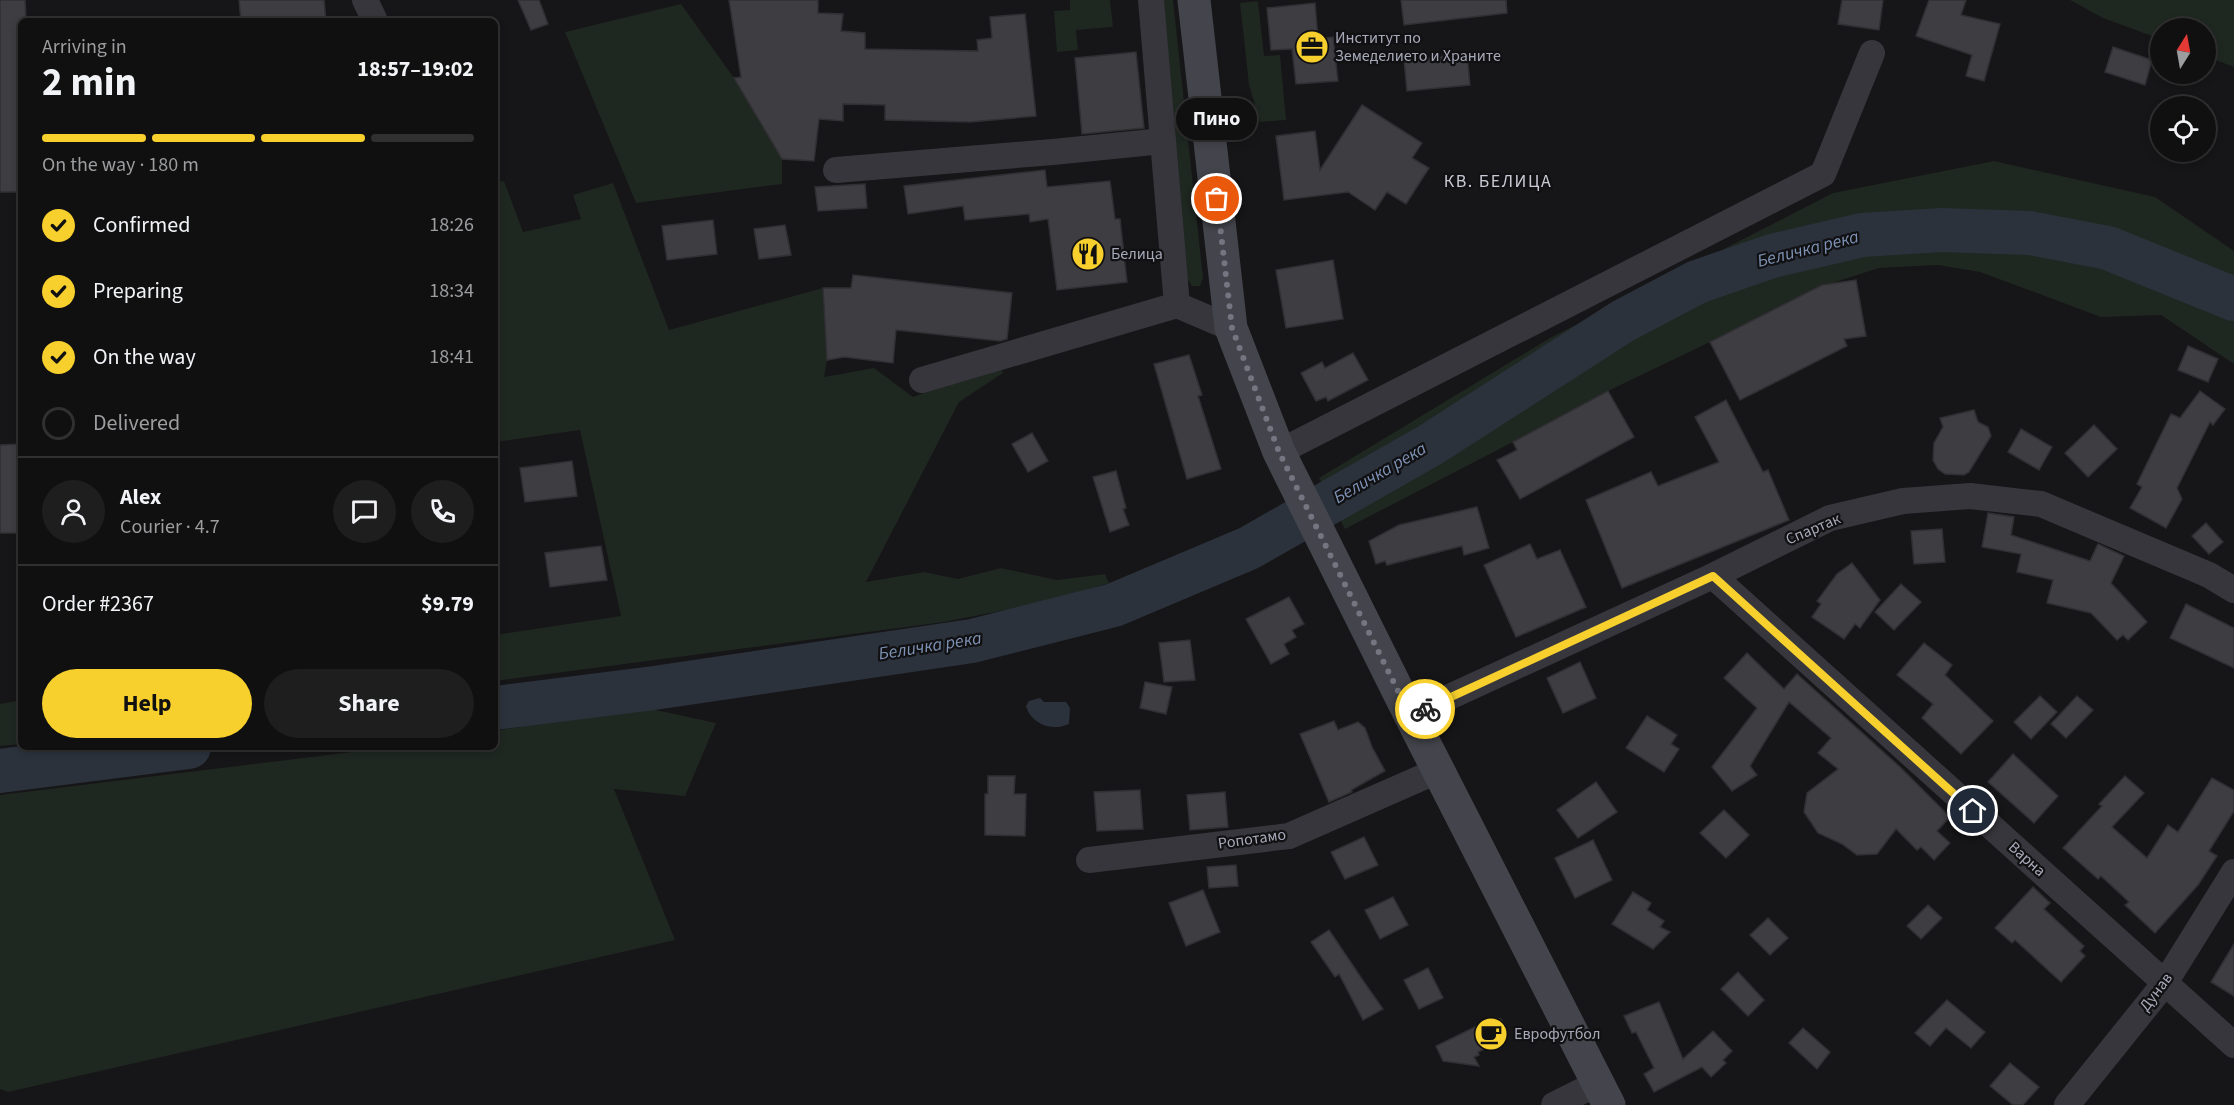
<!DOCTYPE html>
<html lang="en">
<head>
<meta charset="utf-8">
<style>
	:root { --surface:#101011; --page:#1e1e1f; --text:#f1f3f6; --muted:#9c9d9f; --line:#303031; --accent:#f7d02d }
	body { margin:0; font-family:"Source Sans 3",sans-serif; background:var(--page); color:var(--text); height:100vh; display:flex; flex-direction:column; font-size:22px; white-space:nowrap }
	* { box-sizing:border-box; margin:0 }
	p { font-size:20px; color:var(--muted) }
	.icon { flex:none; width:33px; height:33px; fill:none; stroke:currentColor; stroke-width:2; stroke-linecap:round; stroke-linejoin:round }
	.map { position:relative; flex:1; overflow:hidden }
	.side { position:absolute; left:18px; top:18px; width:480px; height:732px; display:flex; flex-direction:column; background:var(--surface); border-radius:9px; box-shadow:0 3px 9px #0003,0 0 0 2px var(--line) }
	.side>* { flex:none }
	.needle { width:39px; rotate:11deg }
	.tools { position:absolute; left:2150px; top:18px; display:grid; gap:12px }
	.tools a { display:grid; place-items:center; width:66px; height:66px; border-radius:50%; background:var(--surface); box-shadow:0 3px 9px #0003,0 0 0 2px var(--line); font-size:30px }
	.pin { position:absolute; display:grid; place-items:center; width:51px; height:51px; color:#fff; margin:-26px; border:3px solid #fff; border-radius:50%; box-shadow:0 2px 6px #0007 }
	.courier { position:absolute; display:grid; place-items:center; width:60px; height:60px; margin:-30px; border:4px solid #f7d02d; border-radius:50%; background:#fff; color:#222; box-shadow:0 2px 8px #0007 }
	.bubble { position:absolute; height:42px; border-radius:21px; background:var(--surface); box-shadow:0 3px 9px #0003,0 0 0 2px var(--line); font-size:20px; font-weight:700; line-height:42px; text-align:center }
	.summary em { font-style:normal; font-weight:700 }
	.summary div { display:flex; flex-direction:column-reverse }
	.summary { display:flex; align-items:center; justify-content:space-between; height:102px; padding:0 24px }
	h1 { font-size:39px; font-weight:700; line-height:45px }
	.bar { display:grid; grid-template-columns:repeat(4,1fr); gap:9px 6px; align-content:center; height:72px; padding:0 24px }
	.bar i { height:8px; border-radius:4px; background:var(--line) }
	.bar .active { background:var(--accent) }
	.bar p { grid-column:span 4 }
	.line { display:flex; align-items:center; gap:15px; padding:0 24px; border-top:2px solid var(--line) }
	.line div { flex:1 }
	.round { display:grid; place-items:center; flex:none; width:63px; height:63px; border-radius:32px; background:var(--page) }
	ol { padding:0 24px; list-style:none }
	li { display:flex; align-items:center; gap:18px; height:66px }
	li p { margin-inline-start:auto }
	li .icon { padding:6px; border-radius:50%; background:var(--accent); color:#111; stroke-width:4 }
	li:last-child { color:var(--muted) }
	li i { width:33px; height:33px; border:3px solid var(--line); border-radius:50% }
	.action { display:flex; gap:12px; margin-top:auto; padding:12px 24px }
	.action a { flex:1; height:69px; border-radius:36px; background:var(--accent); color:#111; font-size:24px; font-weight:700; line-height:69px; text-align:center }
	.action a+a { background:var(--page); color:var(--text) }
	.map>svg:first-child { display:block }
	.green { fill:#1f2721 }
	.water { fill:#2b323c }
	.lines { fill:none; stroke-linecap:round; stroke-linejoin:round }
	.river { stroke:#2b323c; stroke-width:44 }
	.building { fill:#3d3d42; stroke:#302f33; stroke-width:1.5 }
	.minor { stroke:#36363c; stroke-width:26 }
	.secondary { stroke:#44454c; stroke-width:33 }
	.done { stroke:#747580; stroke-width:6; stroke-dasharray:0 10.8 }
	.route { stroke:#f7d02d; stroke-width:8 }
	.labels { text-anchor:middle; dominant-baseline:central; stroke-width:4.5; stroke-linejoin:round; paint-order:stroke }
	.poi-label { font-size:16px; fill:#a7a9b8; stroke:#111012; text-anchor:start }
	.street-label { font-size:16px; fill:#a7a9b8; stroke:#111012 }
	.neighbourhood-label { font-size:18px; letter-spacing:1.5px; fill:#c8c9d4; stroke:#111012 }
	.water-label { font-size:18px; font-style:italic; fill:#7d92b4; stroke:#111012 }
</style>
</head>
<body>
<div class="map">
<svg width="2234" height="1105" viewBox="0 0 2234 1105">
	<rect width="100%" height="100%" fill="#161517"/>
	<g class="green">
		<path d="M1070 0H1110L1113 27 1076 30 1078 50 1057 52 1054 11 1070 10Z"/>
		<path d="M1158 0H1173L1203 278 1200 286H1192L1187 278Z"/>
		<path d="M2070 0H2234V67L2205 56V28H2160V39L2103 18Z"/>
		<path d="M1258 1 1264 56 1280 55 1286 120 1260 122 1249 85 1240 3Z"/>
		<path d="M681 4 734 78 782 159V184L636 203 565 32Z"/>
		<path d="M1994 161 2155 197 2234 251V364L2161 315 2101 317 1980 272 1938 265 1879 268 1817 288 1710 342 1608 391 1513 442 1345 529 1319 478 1550 338 1833 193Z"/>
		<path d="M504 181 523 232 581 219 573 195 613 183 669 330 823 288 827 360 824 377 874 368 913 397 999 365 1003 373 959 402 866 582 924 572 958 579 1001 568 1057 580 1105 574 1109 583 1041 603 944 622 495 681V635L621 616 580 430 495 442V183Z"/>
		<path d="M21 700V744L0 746V704Z"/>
		<path d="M642 707 716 723 685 796 614 789 675 940 8 1092 0 1089V795L393 747H495V731Z"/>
	</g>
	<path class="water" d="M1040 698 1044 702H1066L1070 708 1069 724C1052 732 1031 724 1026 706L1029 701Z"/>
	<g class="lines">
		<g class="river">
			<path d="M495 708 654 688 972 641 1114 605 1249 548 1430 445 1623 321 1697 282 1772 256 1862 235 1942 230 2030 233 2108 248 2234 299"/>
			<path d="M0 771 189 747"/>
		</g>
	</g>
	<g class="building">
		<path d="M0 0H25L26 21H21V192H0Z"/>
		<path d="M239 0H324L326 21H241Z"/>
		<path d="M518 0H539L548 24 531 30Z"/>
		<path d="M729 0H818V13L843 14 841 31 865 33V49L978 51 977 40 992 38 990 17 1025 14 1036 116 970 122 885 120V105L843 104V121L819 119 814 161 782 159 734 78 741 77Z"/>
		<path d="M1401 0H1506L1507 13 1404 25Z"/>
		<path d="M1842 0H1883L1879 30 1838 24Z"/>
		<path d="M1929 0H1966L1961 15 2000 24 1984 81 1966 76 1972 55 1916 36Z"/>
		<path d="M1315 3 1318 39 1333 37 1338 81 1296 84 1292 49 1271 50 1267 8Z"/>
		<path d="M2113 47 2152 60 2145 85 2105 72Z"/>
		<path d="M1136 52 1144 128 1082 134 1075 58Z"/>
		<path d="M1467 54 1470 85 1407 91 1404 60Z"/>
		<path d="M1362 105 1422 143 1412 158 1429 168 1406 204 1387 192 1375 210 1348 192 1284 200 1276 136 1315 131 1320 170Z"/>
		<path d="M1045 170 1047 187 1110 181 1115 219H1120L1127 282 1057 290 1048 219 1030 222 1029 214 965 220 963 206 908 214 904 186Z"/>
		<path d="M865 184 867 208 818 211 815 187Z"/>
		<path d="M713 220 717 254 667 260 662 226Z"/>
		<path d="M785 225 791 255 759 259 754 229Z"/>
		<path d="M1333 260 1343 319 1286 328 1276 270Z"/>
		<path d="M853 275 1012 293 1007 339 1000 341 896 330 893 363 844 357 827 360 823 288H851Z"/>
		<path d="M1856 280 1866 336 1844 339 1847 346 1740 400 1710 342 1822 285Z"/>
		<path d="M2188 346 2218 359 2208 382 2178 370Z"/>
		<path d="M1353 353 1368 380 1328 401 1326 397 1316 401 1301 373 1322 362 1325 368Z"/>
		<path d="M1189 355 1202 395 1198 396 1221 469 1187 479 1154 364Z"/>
		<path d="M1608 391 1634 437 1520 499 1497 460 1517 450 1513 442Z"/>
		<path d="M2200 391 2225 409 2213 425 2210 422 2177 488 2182 499 2166 528 2130 508 2142 487 2137 484 2171 414 2180 418Z"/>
		<path d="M1726 400 1763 472 1768 470 1789 520 1622 588 1586 500 1651 472 1658 486 1719 462 1695 417Z"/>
		<path d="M1974 410 1978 422 1988 427 1991 436 1969 472 1964 475 1945 474 1938 469 1933 460 1934 443 1943 427 1940 418Z"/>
		<path d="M2094 425 2117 449 2088 477 2065 453Z"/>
		<path d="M2021 429 2052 447 2039 470 2008 452Z"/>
		<path d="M1032 433 1048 461 1028 472 1012 444Z"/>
		<path d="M21 444V533H0V445Z"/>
		<path d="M572 461 577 496 525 502 520 468Z"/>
		<path d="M1116 471 1126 508 1123 509 1129 525 1110 532 1093 477Z"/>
		<path d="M1477 507 1489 548 1464 555 1462 546 1387 565 1385 561 1376 564 1369 541 1399 525Z"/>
		<path d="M1988 513 2014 517 2011 535 2090 561 2098 544 2124 556 2111 583 2147 622 2128 640 2123 635 2117 640 2091 613 2047 603 2053 580 2017 572 2021 554 1982 547Z"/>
		<path d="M2206 523 2223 542 2209 554 2192 536Z"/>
		<path d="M1942 529 1945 562 1914 564 1911 531Z"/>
		<path d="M1530 544 1537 559 1560 550 1586 607 1516 637 1484 565Z"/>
		<path d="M601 546 607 580 550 587 545 553Z"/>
		<path d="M1852 563 1880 600 1860 628 1855 624 1844 639 1812 617 1821 604 1817 601 1837 574Z"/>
		<path d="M1901 584 1921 602 1894 630 1875 612Z"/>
		<path d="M1289 597 1304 624 1292 630 1296 637 1284 644 1289 654 1271 664 1246 619Z"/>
		<path d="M2186 604 2234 628V668L2170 638Z"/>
		<path d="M1190 640 1195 680 1164 682 1159 643Z"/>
		<path d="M1924 643 1952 665 1945 675 1993 721 1961 754 1922 718 1933 704 1897 675Z"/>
		<path d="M1747 653 1784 689 1797 674 1900 767 1950 817 1937 831 1950 843 1934 860 1921 847 1917 850 1896 829 1877 854 1857 855 1842 844 1818 833 1804 812 1807 793 1838 769 1818 753 1831 738 1789 702 1750 766 1757 775 1732 791 1712 767 1757 708 1724 678Z"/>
		<path d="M1580 662 1596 698 1563 713 1547 678Z"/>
		<path d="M1145 682 1172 687 1166 714 1140 708Z"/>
		<path d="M2040 696 2057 712 2031 739 2014 722Z"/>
		<path d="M2077 696 2093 710 2066 738 2051 724Z"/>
		<path d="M1647 716 1677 735 1671 744 1679 749 1664 772 1626 748Z"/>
		<path d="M1334 721 1338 730 1358 722 1365 728 1372 747 1385 771 1351 790 1352 792 1329 802 1300 734Z"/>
		<path d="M2013 754 2058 796 2034 823 1988 782Z"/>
		<path d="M988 776H1015L1014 794H1026L1025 836 985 835V794H988Z"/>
		<path d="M2125 776 2144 793 2112 827 2147 858 2168 825 2178 832 2212 778 2234 790V811L2209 851 2217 856 2198 885 2155 933 2125 905 2129 902 2101 876 2098 879 2063 848 2102 806 2099 804Z"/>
		<path d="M1596 782 1617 812 1578 838 1557 810Z"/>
		<path d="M1140 790 1143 829 1097 831 1094 792Z"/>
		<path d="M1225 792 1228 827 1190 830 1187 795Z"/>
		<path d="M1724 810 1749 835 1726 858 1700 833Z"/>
		<path d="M1364 837 1378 865 1345 879 1331 852Z"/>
		<path d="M1593 840 1612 880 1575 898 1555 858Z"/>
		<path d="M1236 865 1238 886 1209 888 1207 867Z"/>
		<path d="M2033 887 2050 903 2044 909 2084 946 2080 951 2085 956 2061 982 2015 940 2012 943 1995 928Z"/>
		<path d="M1203 890 1220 932 1186 946 1169 903Z"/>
		<path d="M1633 892 1651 903 1647 910 1664 921 1660 927 1670 932 1653 949 1612 924Z"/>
		<path d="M1393 897 1408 925 1380 939 1365 910Z"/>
		<path d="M1928 905 1942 918 1921 939 1907 926Z"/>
		<path d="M1768 918 1788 938 1770 955 1750 935Z"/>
		<path d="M1329 930 1364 982 1383 1009 1363 1020 1339 974 1335 977 1311 942Z"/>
		<path d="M2234 944V996L2211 982Z"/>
		<path d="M1428 968 1443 998 1419 1009 1404 980Z"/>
		<path d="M1738 972 1764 1000 1748 1016 1721 989Z"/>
		<path d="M1947 1000 1985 1032 1971 1048 1946 1028 1930 1046 1915 1033Z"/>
		<path d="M1659 1002 1683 1059 1713 1031 1732 1051 1723 1060 1726 1063 1711 1077 1702 1067 1654 1092 1644 1074 1654 1068 1636 1032 1632 1033 1624 1016Z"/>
		<path d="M1493 1018 1501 1019 1507 1030 1505 1039 1478 1052 1479 1055 1474 1057 1479 1066 1443 1061 1436 1046Z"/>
		<path d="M1803 1028 1830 1052 1817 1069 1789 1043Z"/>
		<path d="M2010 1063 2039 1087 2023 1105H2013L1990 1086Z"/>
	</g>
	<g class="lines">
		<g class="minor">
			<path d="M365 0 375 21"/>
			<path d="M1151 0 1177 305"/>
			<path d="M836 170 1053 152 1163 141"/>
			<path d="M922 380 1177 305 1231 328"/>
			<path d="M1279 452 1823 174 1872 53"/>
			<path d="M1713 576 2234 1045"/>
			<path d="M1410 715 1713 576 1830 518 1903 501 1970 496 2041 504 2209 575 2234 590"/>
			<path d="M1089 860 1289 836 1439 770"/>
			<path d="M1554 1105 1598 1083"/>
			<path d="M2067 1105 2165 983 2234 872"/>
		</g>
		<path class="secondary" d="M1194 0 1231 328 1279 452 1410 715 1609 1105"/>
	</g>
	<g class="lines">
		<path class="done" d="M1217 199 1232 328 1279 452 1410 715 1425 709"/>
		<path class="route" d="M1425 709 1713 576 1973 811"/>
	</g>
	<defs>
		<g id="office-disc" transform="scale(1.725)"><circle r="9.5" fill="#f7d02d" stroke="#111012"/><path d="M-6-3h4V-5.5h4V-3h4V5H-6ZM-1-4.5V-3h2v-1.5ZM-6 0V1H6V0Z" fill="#111"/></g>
		<g id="restaurant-disc" transform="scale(1.725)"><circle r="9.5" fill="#f7d02d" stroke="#111012"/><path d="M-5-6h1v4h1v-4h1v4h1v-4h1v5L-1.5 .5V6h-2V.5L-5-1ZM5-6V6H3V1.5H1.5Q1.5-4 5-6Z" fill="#111"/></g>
		<g id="cafe-disc" transform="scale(1.725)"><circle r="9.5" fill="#f7d02d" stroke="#111012"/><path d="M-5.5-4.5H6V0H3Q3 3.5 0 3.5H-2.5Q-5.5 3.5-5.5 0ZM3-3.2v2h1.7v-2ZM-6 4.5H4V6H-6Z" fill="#111"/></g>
	</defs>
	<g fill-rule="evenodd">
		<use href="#office-disc" x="1312" y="47"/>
		<use href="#restaurant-disc" x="1088" y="254"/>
		<use href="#cafe-disc" x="1491" y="1034"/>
	</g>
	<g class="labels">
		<g class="poi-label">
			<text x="1335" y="38">Институт по<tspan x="1335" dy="18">Земеделието и Храните</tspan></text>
			<text x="1111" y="254">Белица</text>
			<text x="1514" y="1034">Еврофутбол</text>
		</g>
		<g class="street-label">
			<text transform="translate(1813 529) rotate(-23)">Спартак</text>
			<text transform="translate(1252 839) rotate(-8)">Ропотамо</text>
			<text transform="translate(2027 859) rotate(42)">Варна</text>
			<text transform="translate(2156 992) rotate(-53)">Дунав</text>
		</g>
		<g class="neighbourhood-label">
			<text x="1498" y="181">КВ. БЕЛИЦА</text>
		</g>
		<g class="water-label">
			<text transform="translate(1808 249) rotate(-14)">Беличка река</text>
			<text transform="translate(1380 473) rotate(-30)">Беличка река</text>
			<text transform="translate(930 646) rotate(-9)">Беличка река</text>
		</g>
	</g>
</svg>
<div class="tools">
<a><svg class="needle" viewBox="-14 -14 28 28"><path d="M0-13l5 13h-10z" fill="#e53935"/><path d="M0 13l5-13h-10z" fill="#9c9d9f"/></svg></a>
<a><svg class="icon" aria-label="locate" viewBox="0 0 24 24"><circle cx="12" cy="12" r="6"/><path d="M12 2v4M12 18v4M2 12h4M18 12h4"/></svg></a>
</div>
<div class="pin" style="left:1217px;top:199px;background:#ea580c"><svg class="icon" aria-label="bag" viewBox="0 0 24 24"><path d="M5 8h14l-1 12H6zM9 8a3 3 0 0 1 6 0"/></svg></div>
<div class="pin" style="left:1973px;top:811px;background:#1f2937"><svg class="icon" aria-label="home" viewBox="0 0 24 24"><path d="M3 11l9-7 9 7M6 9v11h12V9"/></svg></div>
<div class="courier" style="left:1425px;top:709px"><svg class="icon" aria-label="bike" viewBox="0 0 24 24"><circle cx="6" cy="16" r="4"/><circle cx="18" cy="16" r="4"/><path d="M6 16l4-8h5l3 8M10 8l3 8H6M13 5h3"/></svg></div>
<div class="bubble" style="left:1176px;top:98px;width:81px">Пино</div>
<section class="side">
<div class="summary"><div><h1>2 min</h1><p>Arriving in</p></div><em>18:57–19:02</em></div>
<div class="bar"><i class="active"></i><i class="active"></i><i class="active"></i><i></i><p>On the way · 180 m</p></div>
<ol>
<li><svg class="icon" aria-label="check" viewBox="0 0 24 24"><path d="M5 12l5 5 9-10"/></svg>Confirmed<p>18:26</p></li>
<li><svg class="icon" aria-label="check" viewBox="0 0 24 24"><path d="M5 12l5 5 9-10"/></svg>Preparing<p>18:34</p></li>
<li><svg class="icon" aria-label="check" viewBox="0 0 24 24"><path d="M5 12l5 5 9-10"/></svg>On the way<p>18:41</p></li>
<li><i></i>Delivered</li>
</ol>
<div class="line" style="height:108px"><a class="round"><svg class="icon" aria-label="person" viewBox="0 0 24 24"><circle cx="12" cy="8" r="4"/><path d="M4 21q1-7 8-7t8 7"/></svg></a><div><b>Alex</b><p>Courier · 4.7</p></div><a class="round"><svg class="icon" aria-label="chat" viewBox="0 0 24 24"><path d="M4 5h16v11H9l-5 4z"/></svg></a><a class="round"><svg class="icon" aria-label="phone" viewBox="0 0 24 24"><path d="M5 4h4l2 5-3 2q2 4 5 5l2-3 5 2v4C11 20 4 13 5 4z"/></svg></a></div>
<div class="line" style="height:78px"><div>Order #2367</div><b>$9.79</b></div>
<div class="action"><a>Help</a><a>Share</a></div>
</section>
</div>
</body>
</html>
